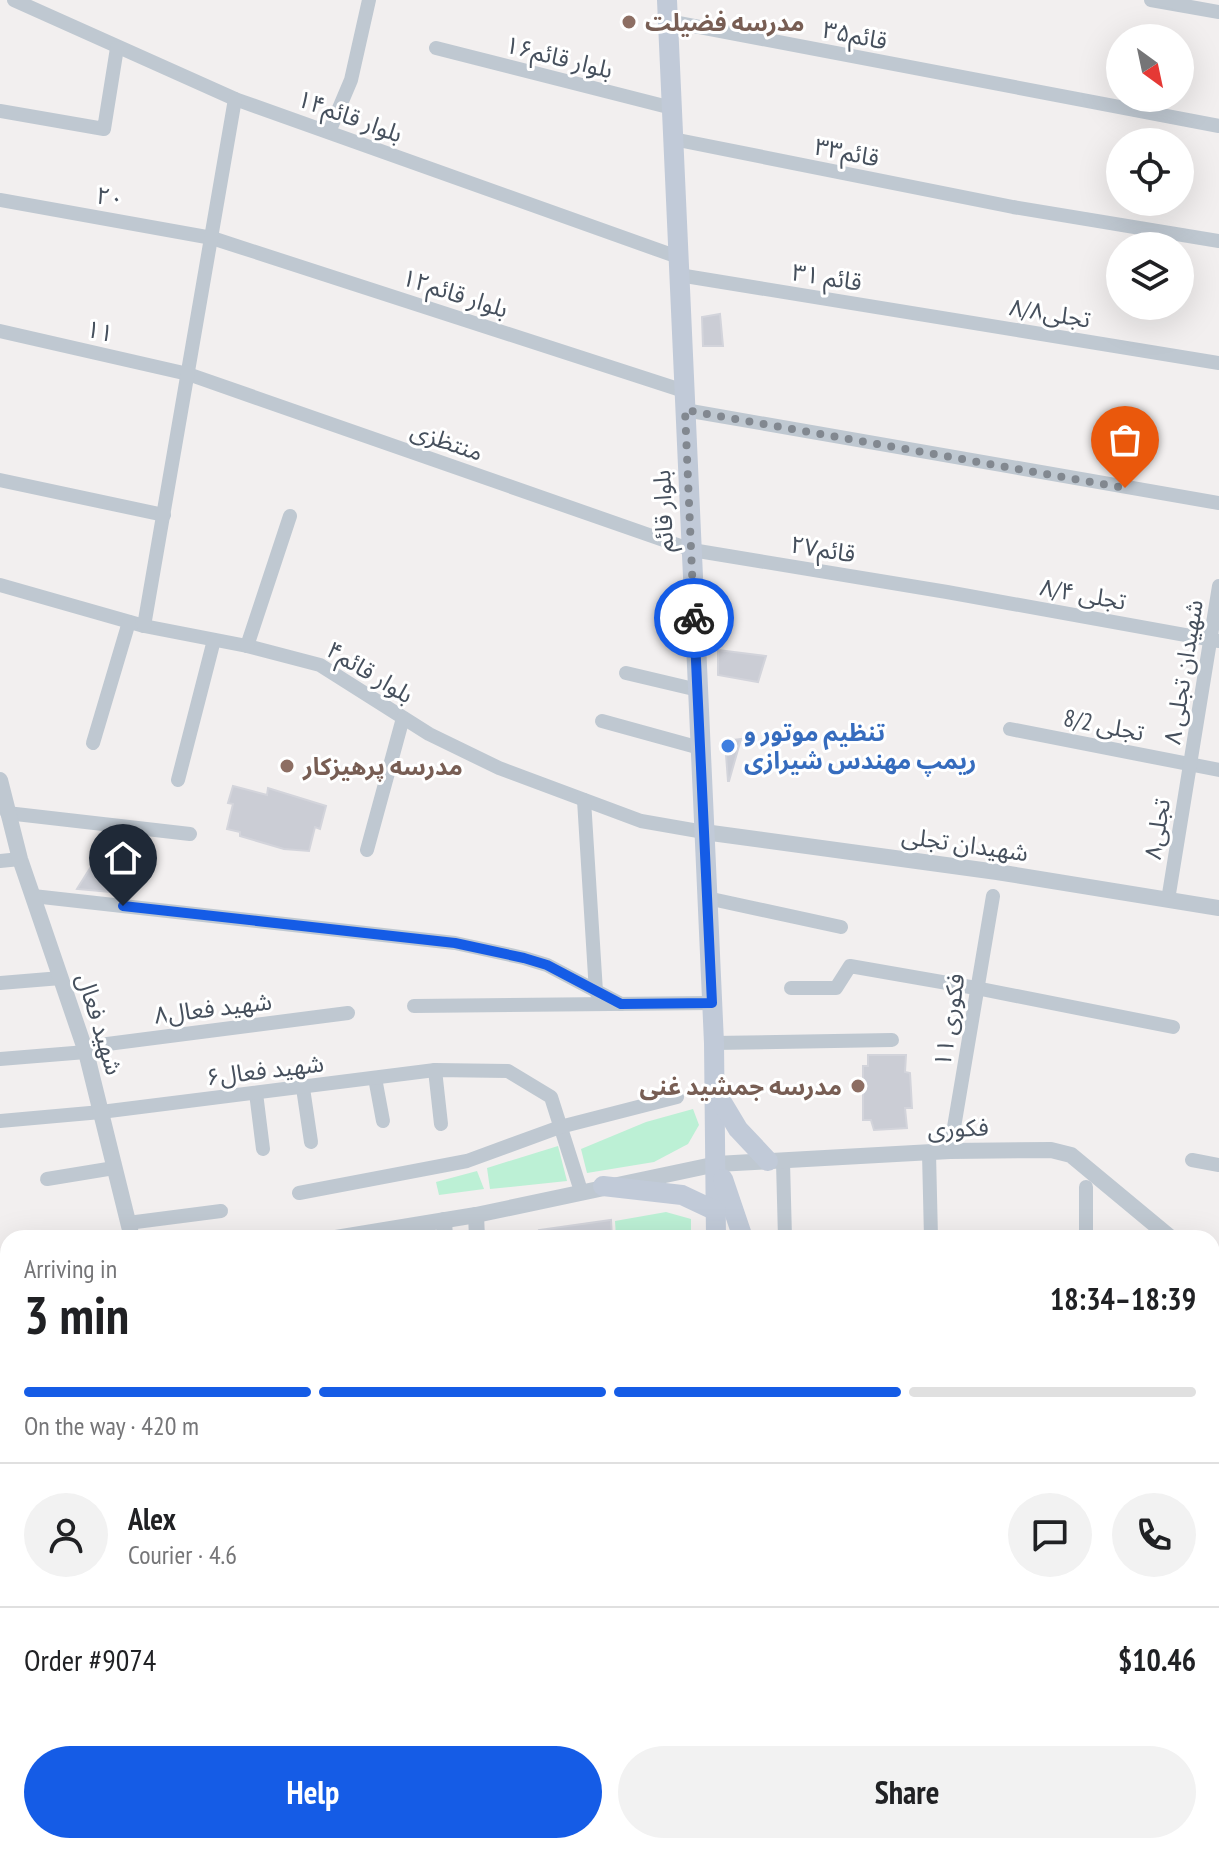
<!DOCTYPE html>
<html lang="en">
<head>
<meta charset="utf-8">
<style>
	:root { --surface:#fff; --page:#f2f2f2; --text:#202124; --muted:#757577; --line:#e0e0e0; --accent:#155ce6 }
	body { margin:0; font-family:"PT Sans Narrow","Noto Sans Arabic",sans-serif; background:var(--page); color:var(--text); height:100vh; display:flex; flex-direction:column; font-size:30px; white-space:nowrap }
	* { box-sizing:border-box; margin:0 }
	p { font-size:26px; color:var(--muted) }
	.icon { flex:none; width:44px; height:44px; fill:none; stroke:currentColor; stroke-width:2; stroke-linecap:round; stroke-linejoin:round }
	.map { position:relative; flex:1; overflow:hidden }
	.sheet { position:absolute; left:0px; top:1230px; width:1220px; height:624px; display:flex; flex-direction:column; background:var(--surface); border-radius:24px 24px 0 0; box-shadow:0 8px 32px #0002 }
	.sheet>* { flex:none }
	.needle { width:52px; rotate:147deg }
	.tools { position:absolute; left:1106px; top:24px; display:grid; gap:16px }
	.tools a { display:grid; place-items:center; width:88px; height:88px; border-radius:50%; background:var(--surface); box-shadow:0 8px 32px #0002; font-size:40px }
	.pin { position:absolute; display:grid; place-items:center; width:68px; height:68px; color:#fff; margin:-82px -34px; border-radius:50% 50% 50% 0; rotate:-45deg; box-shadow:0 0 8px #0007 }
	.pin .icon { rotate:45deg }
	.courier { position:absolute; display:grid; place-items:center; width:80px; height:80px; margin:-40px; border:6px solid #155ce6; border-radius:50%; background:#fff; color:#222; box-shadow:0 2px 10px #0007 }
	.summary em { font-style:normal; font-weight:800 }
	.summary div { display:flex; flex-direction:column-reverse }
	.summary { display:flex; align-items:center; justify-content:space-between; height:136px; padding:0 24px }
	h1 { font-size:52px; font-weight:800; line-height:60px }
	.bar { display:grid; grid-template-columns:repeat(4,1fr); gap:12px 8px; align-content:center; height:96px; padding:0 24px }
	.bar i { height:10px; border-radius:6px; background:var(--line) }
	.bar .current { background:var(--accent) }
	.bar p { grid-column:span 4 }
	.line { display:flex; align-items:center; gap:20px; padding:0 24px; border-top:2px solid var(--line) }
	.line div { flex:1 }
	.round { display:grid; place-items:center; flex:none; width:84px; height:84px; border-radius:42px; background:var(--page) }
	.action { display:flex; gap:16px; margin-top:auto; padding:16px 24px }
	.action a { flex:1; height:92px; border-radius:48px; background:var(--accent); color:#fff; font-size:32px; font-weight:800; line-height:92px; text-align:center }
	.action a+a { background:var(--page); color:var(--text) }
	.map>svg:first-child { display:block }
	.green { fill:#bcf0d5 }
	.building { fill:#cbcdd5; stroke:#d3d4db; stroke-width:2 }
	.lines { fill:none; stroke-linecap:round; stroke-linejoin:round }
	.minor { stroke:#bfc8d1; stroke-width:14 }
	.tertiary { stroke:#bfc8d1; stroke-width:16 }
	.secondary { stroke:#c1cad8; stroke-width:20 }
	.done { stroke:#828890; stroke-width:8; stroke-dasharray:0 14.4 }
	.route { stroke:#155ce6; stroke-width:10 }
	.education-dot { fill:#8d6e63; stroke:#fff; stroke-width:3 }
	.shop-dot { fill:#3f7fe0; stroke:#fff; stroke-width:3 }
	.labels { text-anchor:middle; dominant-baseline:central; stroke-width:6; stroke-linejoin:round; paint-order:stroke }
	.education-label { font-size:24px; font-weight:bold; fill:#785e54; stroke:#fff; text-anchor:start }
	.street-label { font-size:24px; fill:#46505d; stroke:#fff }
	.shop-label { font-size:24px; font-weight:bold; fill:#366cbe; stroke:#fff; text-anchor:start }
</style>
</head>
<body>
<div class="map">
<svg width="1219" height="1854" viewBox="0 0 1219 1854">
	<rect width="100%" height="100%" fill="#f2efef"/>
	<g class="green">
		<path d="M693 1109 699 1125 688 1144 654 1162 587 1173 581 1149 646 1122Z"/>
		<path d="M558 1146 567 1181 490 1189 487 1168Z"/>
		<path d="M477 1171 484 1189 439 1195 436 1182Z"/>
		<path d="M666 1212 691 1219V1238H616L615 1221Z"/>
		<path d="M1040 1846H1153L1137 1854H1023Z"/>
	</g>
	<g class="building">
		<path d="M720 314 723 346H703L702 317Z"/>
		<path d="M718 650 766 656 758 682 718 675Z"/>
		<path d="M741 739 729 781H728L725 741Z"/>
		<path d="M233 786 267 795 268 788 326 806 320 829 315 827 309 851 284 849 240 836V832L227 829 233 804 228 803Z"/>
		<path d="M111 835 140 850 132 894 77 889Z"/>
		<path d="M868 1055H906L905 1072 910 1073 912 1108H905L907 1128 874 1130 871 1120H863V1066H868Z"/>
		<path d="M611 1220 612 1238H540L539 1230Z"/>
	</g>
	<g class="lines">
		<g class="minor">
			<path d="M14 0 235 99 678 257"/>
			<path d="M1151 0 1219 12"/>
			<path d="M668 21 1219 126"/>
			<path d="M436 48 672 108"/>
			<path d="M0 111 104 129 117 48"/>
			<path d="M329 132 351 80 369 0"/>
			<path d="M673 139 1013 207 1219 241"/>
			<path d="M0 200 212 238 684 391"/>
			<path d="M679 275 1219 363"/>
			<path d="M0 331 188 374 692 550 947 592 1219 641"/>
			<path d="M685 410 1219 503"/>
			<path d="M0 480 164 515"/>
			<path d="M0 585 144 626 247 646 320 665 429 734 499 768 641 821 704 832"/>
			<path d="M144 626 235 99"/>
			<path d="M247 646 290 516"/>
			<path d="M626 673 698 690"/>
			<path d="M602 721 700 748"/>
			<path d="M1010 729 1219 770"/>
			<path d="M93 743 129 622"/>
			<path d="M178 780 214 640"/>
			<path d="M584 800 596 992"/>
			<path d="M7 813 190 834"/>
			<path d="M367 850 403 718"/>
			<path d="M0 861 20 859"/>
			<path d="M33 896 455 943 524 958 547 965 621 1004"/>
			<path d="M707 898 841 927"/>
			<path d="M1168 900 1219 586"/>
			<path d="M0 983 61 978"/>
			<path d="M791 988H836L850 966 976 988 1173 1027"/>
			<path d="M414 1006 712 1003"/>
			<path d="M714 1043 892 1040"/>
			<path d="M84 1047 348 1013"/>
			<path d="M0 1059 86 1052"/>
			<path d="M435 1070 441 1124"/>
			<path d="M375 1078 383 1121"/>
			<path d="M303 1088 311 1142"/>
			<path d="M256 1093 263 1149"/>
			<path d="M0 1121 101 1112 435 1070 508 1071 551 1097 581 1191"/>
			<path d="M950 1151 993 896"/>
			<path d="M929 1153 931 1238"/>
			<path d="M1192 1160 1219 1165"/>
			<path d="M783 1162 785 1238"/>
			<path d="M47 1179 114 1168"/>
			<path d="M299 1193 467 1161 560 1127 677 1097"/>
			<path d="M128 1223 221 1211"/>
			<path d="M1086 1238V1187"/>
			<path d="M0 1307H8"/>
			<path d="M1212 1362H1219"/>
			<path d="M1212 1443H1219"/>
			<path d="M0 1447 8 1446"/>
			<path d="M1212 1531H1219"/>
			<path d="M0 1589 8 1588"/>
			<path d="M1212 1615 1219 1614"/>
			<path d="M1212 1696H1219"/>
			<path d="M0 1730H8"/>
			<path d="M623 1846V1854"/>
			<path d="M802 1846V1854"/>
			<path d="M1181 1846V1854"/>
		</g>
		<g class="tertiary">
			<path d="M0 780 20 859 86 1052 132 1238"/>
			<path d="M704 832 997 872 1219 908"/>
			<path d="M476 1215 477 1238"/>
			<path d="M444 1220 445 1238"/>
			<path d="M336 1238 476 1215 717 1164 950 1151 1051 1150 1071 1155 1171 1238"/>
			<path d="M1212 1272 1219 1278"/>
			<path d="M1212 1748 1219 1745"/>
			<path d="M1212 1826 1219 1823"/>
			<path d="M215 1846 216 1854"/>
			<path d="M276 1846 277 1854"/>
			<path d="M468 1846V1854"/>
			<path d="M503 1846V1854"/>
			<path d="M994 1854 1010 1846"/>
			<path d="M1154 1854 1170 1846"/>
		</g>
		<g class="secondary">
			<path d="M667 0 714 1043 716 1238"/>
			<path d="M717 1094 738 1129 768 1161"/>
			<path d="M723 1179 743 1238"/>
			<path d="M603 1186 682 1195 716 1211"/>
			<path d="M727 1846V1854"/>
			<path d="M748 1846V1854"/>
			<path d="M779 1846V1854"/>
		</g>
	</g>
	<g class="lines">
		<path class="done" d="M694 618 685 410 1125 488"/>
		<path class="route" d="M123 906 455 943 524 958 547 965 621 1004 712 1003 694 618"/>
	</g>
	<g class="education-dot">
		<circle cx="629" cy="22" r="8"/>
		<circle cx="287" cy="766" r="8"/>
		<circle cx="858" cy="1086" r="8"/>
	</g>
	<circle class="shop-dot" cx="728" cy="746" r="8"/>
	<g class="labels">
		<g class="education-label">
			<text x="645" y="22">مدرسه فضیلت</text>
			<text x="303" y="766">مدرسه پرهیزکار</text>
			<text x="842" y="1086" text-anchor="end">مدرسه جمشید غنی</text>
		</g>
		<g class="street-label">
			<text transform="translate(855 35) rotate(11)">قائم۳۵</text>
			<text transform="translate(559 57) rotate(14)">بلوار قائم۱۶</text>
			<text transform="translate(350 116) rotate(20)">بلوار قائم۱۴</text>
			<text transform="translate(847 152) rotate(11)">قائم۳۳</text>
			<text transform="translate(110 197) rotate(10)">۲۰</text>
			<text transform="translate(827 277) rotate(9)">قائم ۳۱</text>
			<text transform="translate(455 293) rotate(18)">بلوار قائم۱۲</text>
			<text transform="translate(1050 313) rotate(9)">تجلی۸/۸</text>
			<text transform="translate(100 331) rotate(13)">۱۱</text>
			<text transform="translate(447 441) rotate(19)">منتظزی</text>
			<text transform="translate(663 511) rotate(-92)">بلوار قائم</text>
			<text transform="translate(823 549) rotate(9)">قائم۲۷</text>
			<text transform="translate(1083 594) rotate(10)">۸/۴ تجلی</text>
			<text transform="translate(370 672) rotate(31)">بلوار قائم۴</text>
			<text transform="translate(1183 672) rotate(-81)">شهیدان تجلی ۸</text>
			<text transform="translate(1104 725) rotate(11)">8/2 تجلی</text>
			<text transform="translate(1157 829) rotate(-81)">تجلی۸</text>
			<text transform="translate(965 844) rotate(8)">شهیدان تجلی</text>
			<text transform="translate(213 1008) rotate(-7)">شهید فعال۸</text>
			<text transform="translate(949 1020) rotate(-81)">فکوری ۱۱</text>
			<text transform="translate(100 1024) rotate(73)">شهید فعال</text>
			<text transform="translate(265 1070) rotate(-7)">شهید فعال۶</text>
			<text transform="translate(958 1128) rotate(-2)">فکوری</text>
		</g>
		<g class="shop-label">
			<text x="744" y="732">تنظیم موتور و<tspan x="744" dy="28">ریمپ مهندس شیرازی</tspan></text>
		</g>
	</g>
</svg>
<div class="tools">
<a><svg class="needle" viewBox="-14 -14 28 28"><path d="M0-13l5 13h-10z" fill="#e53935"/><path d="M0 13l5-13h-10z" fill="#757577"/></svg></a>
<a><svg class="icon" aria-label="locate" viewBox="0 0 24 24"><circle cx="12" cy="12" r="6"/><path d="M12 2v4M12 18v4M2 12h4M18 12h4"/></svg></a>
<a><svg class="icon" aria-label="layers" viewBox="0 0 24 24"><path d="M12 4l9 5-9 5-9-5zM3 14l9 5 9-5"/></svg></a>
</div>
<div class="pin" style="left:1125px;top:488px;background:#ea580c"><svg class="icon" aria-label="bag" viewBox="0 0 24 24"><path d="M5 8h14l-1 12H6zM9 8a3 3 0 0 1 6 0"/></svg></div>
<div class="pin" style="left:123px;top:906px;background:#1f2937"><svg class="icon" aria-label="home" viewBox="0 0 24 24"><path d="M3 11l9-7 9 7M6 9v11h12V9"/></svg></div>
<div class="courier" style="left:694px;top:618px"><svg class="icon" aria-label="bike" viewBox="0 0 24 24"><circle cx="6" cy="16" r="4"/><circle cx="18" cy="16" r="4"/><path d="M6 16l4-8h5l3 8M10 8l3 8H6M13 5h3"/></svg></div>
<section class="sheet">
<div class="summary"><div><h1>3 min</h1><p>Arriving in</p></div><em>18:34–18:39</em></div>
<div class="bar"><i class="current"></i><i class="current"></i><i class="current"></i><i></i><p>On the way · 420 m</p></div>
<div class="line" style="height:144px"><a class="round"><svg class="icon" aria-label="person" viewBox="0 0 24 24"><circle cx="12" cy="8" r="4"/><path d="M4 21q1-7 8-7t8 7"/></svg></a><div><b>Alex</b><p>Courier · 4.6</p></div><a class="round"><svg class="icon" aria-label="chat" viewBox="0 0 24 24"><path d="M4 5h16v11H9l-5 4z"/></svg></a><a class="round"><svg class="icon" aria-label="phone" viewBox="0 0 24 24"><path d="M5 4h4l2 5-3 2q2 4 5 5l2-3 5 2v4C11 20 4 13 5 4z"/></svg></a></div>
<div class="line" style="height:104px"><div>Order #9074</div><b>$10.46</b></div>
<div class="action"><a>Help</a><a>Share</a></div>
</section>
</div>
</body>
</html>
